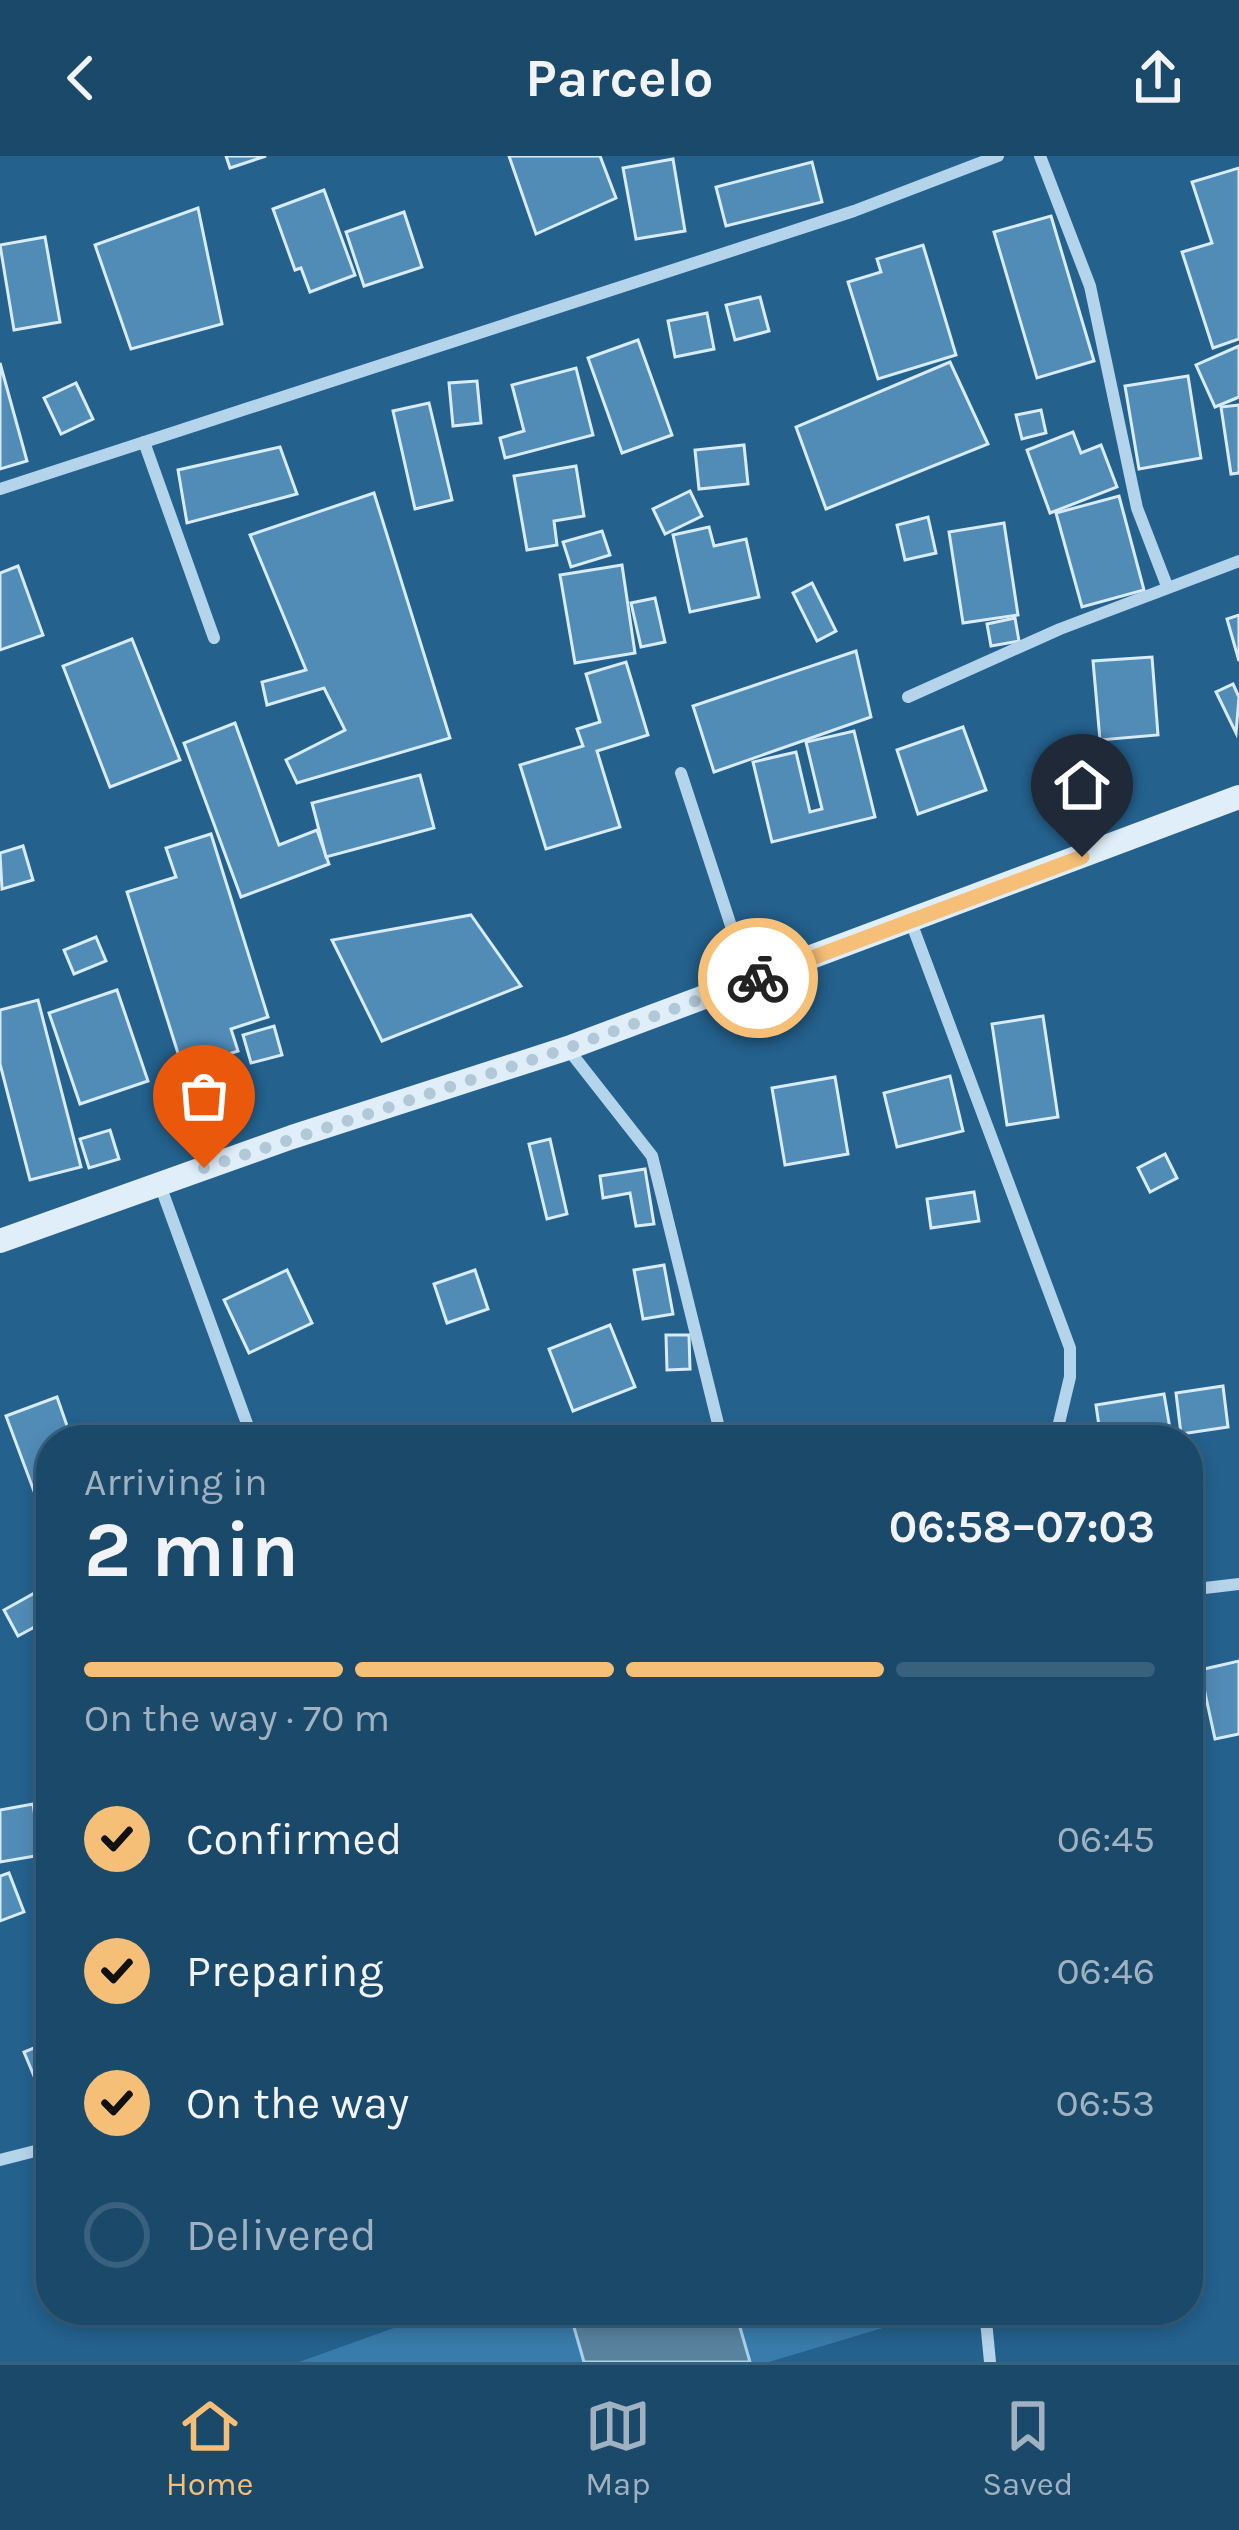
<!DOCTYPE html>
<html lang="en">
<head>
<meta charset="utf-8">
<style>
	:root { --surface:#1b496a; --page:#285372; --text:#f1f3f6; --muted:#a0b2c1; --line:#39617e; --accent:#f5bf77 }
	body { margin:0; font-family:Karla,sans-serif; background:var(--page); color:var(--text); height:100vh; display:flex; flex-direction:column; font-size:45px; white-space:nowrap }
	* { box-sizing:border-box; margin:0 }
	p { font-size:39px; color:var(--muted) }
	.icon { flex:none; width:66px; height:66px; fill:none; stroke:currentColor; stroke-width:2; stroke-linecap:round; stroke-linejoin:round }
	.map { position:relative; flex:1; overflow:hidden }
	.side { position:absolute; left:36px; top:1269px; width:1167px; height:900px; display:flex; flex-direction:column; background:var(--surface); border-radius:48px; box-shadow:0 6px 18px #0003,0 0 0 3px var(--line) }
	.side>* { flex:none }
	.pin { position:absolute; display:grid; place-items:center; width:102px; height:102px; color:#fff; margin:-123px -51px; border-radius:50% 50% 50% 0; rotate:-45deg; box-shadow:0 0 12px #0007 }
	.pin .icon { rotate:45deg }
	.courier { position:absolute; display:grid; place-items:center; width:120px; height:120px; margin:-60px; border:9px solid #f5bf77; border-radius:50%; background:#fff; color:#222; box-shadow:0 3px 15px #0007 }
	.overview em { font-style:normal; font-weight:700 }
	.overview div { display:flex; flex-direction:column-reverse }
	.overview { display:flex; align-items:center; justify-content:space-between; height:204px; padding:0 48px }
	h1 { font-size:78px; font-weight:700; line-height:90px }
	.bar { display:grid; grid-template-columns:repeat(4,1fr); gap:18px 12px; align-content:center; height:144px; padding:0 48px }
	.bar i { height:15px; border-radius:9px; background:var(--line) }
	.bar .current { background:var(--accent) }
	.bar p { grid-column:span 4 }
	ol { padding:0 48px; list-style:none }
	li { display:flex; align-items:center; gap:36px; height:132px }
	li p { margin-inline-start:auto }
	li .icon { padding:12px; border-radius:50%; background:var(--accent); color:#111; stroke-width:4 }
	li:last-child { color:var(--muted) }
	li i { width:66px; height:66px; border:6px solid var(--line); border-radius:50% }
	header { display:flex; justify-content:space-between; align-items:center; height:156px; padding:0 48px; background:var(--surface); font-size:54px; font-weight:700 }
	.tabs { display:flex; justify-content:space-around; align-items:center; height:168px; border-top:3px solid var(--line); background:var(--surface); font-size:33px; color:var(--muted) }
	.tabs a { display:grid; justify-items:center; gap:6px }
	.tabs .current { color:var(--accent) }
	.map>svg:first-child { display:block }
	.green { fill:#397baa }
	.water { fill:#59829f; stroke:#a8d1ec; stroke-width:3 }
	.building { fill:#518cb6; stroke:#d8ebf8; stroke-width:3 }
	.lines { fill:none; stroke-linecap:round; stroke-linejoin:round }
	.street { stroke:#b4d4eb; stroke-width:12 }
	.secondary { stroke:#dfeef9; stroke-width:24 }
	.done { stroke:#b2c8d7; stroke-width:12; stroke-dasharray:0 21.6 }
	.route { stroke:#f5bf77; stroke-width:15 }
</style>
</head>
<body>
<header><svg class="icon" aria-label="back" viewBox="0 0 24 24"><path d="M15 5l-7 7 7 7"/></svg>Parcelo<svg class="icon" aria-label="share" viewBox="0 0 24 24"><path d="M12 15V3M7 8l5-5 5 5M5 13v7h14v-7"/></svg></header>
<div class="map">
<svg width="1239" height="2206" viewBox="0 0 1239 2206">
	<rect width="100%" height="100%" fill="#24618d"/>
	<path class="green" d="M444 2154H943L769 2206H299Z"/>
	<path class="water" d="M569 2154H735L750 2206H584Z"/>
	<g class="building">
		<path d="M226 0H266L230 12Z"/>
		<path d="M509 0H600L616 42 536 78Z"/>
		<path d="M673 3 685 75 636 83 623 12Z"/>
		<path d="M812 6 822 46 726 70 716 31Z"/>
		<path d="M1239 12V183L1213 192 1182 96 1212 87 1192 26Z"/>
		<path d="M324 34 355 119 310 136 301 112 295 114 273 53Z"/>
		<path d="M198 52 222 168 131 193 95 89Z"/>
		<path d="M404 56 422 111 364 130 346 76Z"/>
		<path d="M1051 60 1094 205 1037 222 994 76Z"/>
		<path d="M45 81 60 166 14 174 0 89Z"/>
		<path d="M923 89 956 199 878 223 848 126 881 116 877 103Z"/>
		<path d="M760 141 769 175 735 184 726 149Z"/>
		<path d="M707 157 714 193 675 201 668 165Z"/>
		<path d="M638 184 672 279 622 297 588 202Z"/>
		<path d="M1239 190V241L1215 251 1196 209Z"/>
		<path d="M950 206 988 288 826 353 796 271Z"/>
		<path d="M0 207 27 305 0 313Z"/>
		<path d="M576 212 593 279 505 302 500 282 524 275 512 229Z"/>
		<path d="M1188 220 1201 302 1139 313 1125 230Z"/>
		<path d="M477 225 481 267 453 270 449 227Z"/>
		<path d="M76 227 93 263 61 278 44 242Z"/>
		<path d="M429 247 452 344 415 353 393 255Z"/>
		<path d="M1239 249V317L1231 318 1221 251Z"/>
		<path d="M1041 254 1046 277 1022 283 1016 259Z"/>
		<path d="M1073 276 1081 297 1101 289 1117 331 1050 357 1027 294Z"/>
		<path d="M744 289 748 328 699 333 695 294Z"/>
		<path d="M280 291 297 338 187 367 178 314Z"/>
		<path d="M576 310 584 360 554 365 557 389 527 394 514 320Z"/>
		<path d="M690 335 702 360 665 378 653 353Z"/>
		<path d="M374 337 450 582 297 627 286 604 345 574 324 532 267 549 262 526 306 514 250 379Z"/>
		<path d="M1119 340 1144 434 1082 451 1056 357Z"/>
		<path d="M928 361 936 397 905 404 897 369Z"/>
		<path d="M1004 367 1018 459 963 467 949 376Z"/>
		<path d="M709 371 714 390 746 383 759 441 690 456 673 379Z"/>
		<path d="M602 375 610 399 571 411 563 386Z"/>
		<path d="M622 409 635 497 575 507 560 419Z"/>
		<path d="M18 410 43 479 0 494V417Z"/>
		<path d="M812 427 836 475 817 485 793 437Z"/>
		<path d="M655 442 665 486 641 491 631 447Z"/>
		<path d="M1239 459V505L1227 463Z"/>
		<path d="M1015 462 1019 485 991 490 987 468Z"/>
		<path d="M132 483 180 604 110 631 63 510Z"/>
		<path d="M856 495 871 561 714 616 693 550Z"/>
		<path d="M1152 501 1158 579 1100 584 1093 505Z"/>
		<path d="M626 506 648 579 597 595 620 671 546 693 520 609 583 590 577 573 600 566 586 518Z"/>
		<path d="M1233 528 1239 541 1236 577 1216 536Z"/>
		<path d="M235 567 279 689 317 674 329 708 241 741 184 587Z"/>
		<path d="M963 571 986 634 918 658 897 594Z"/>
		<path d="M854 575 875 661 772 686 753 606 796 596 810 656 822 653 806 586Z"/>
		<path d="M420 619 434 672 326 701 312 647Z"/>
		<path d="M211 678 268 861 231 873 238 895 183 913 127 736 176 721 166 692Z"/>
		<path d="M23 690 33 724 2 733 0 697Z"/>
		<path d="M471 759 521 830 382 885 332 784Z"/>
		<path d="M96 781 106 805 74 818 64 794Z"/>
		<path d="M117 834 148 925 80 948 49 857Z"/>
		<path d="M38 844 81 1011 30 1024 0 908V854Z"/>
		<path d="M1043 860 1058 961 1007 969 992 868Z"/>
		<path d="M274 870 282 899 251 907 243 879Z"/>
		<path d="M950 920 963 975 897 991 884 937Z"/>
		<path d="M835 921 848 998 785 1009 772 932Z"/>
		<path d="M110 974 119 1003 89 1012 80 983Z"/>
		<path d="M550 983 567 1058 547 1063 529 988Z"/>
		<path d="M1165 998 1177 1022 1150 1036 1138 1012Z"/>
		<path d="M645 1013 654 1068 636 1070 630 1037 603 1042 600 1020Z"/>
		<path d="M974 1036 979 1065 931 1072 927 1043Z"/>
		<path d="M664 1109 673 1158 643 1163 634 1114Z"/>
		<path d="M287 1114 312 1167 249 1197 224 1144Z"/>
		<path d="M475 1114 488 1153 447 1167 434 1128Z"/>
		<path d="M610 1169 635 1231 573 1255 549 1193Z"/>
		<path d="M666 1179H689L690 1213 667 1214Z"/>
		<path d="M1223 1230 1228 1271 1181 1278 1176 1237Z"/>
		<path d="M1164 1238 1172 1284H1101L1096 1249Z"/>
		<path d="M57 1241 72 1284H51V1333L35 1338 6 1260Z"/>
		<path d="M40 1434 51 1462 18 1480 4 1454Z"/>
		<path d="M1239 1505V1578L1215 1583 1200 1514Z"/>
		<path d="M33 1648 41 1699 0 1706V1654Z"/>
		<path d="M9 1717 24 1756 0 1765V1720Z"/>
		<path d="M51 1885V1956H49L24 1896Z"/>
		<path d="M134 2154H165L167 2165 136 2170Z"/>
	</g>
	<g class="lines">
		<g class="street">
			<path d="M1040 0 1090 130 1137 352 1167 430"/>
			<path d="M144 286 214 482"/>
			<path d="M0 333 854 55 998 0"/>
			<path d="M908 541 1060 473 1239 405"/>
			<path d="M681 617 749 825"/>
			<path d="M911 766 1070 1192V1221L1055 1284"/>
			<path d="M568 893 652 1000 722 1284"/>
			<path d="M160 1029 253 1284"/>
			<path d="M1188 1434 1239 1428"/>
			<path d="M0 2004 51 1991"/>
			<path d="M985 2154 990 2206"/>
		</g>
		<path class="secondary" d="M0 1085 292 981 568 892 1239 641"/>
	</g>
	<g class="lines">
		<path class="done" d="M204 1012 568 892 758 822"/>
		<path class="route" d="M758 822 1082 701"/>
	</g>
</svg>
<div class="pin" style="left:204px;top:1012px;background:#ea580c"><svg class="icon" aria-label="bag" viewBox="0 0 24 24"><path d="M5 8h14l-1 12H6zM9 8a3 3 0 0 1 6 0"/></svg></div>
<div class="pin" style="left:1082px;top:701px;background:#1f2937"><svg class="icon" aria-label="home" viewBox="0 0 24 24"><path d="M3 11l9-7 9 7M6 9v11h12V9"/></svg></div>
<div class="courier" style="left:758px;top:822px"><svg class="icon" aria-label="bike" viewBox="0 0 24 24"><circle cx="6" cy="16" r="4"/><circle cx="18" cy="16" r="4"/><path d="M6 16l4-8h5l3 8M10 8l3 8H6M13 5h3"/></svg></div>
<section class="side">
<div class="overview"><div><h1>2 min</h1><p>Arriving in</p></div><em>06:58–07:03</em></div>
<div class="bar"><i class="current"></i><i class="current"></i><i class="current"></i><i></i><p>On the way · 70 m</p></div>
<ol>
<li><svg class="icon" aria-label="check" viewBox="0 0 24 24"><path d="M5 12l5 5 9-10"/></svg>Confirmed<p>06:45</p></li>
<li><svg class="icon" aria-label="check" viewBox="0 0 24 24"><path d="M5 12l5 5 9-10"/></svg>Preparing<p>06:46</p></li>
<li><svg class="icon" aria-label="check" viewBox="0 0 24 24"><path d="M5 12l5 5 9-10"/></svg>On the way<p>06:53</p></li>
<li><i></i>Delivered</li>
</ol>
</section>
</div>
<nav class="tabs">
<a class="current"><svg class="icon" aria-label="home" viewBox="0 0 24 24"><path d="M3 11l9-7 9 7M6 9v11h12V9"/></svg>Home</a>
<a><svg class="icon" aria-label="map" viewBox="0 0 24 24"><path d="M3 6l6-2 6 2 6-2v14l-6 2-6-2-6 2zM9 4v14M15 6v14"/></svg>Map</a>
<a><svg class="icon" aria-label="saved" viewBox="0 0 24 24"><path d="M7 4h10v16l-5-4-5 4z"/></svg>Saved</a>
</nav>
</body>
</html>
